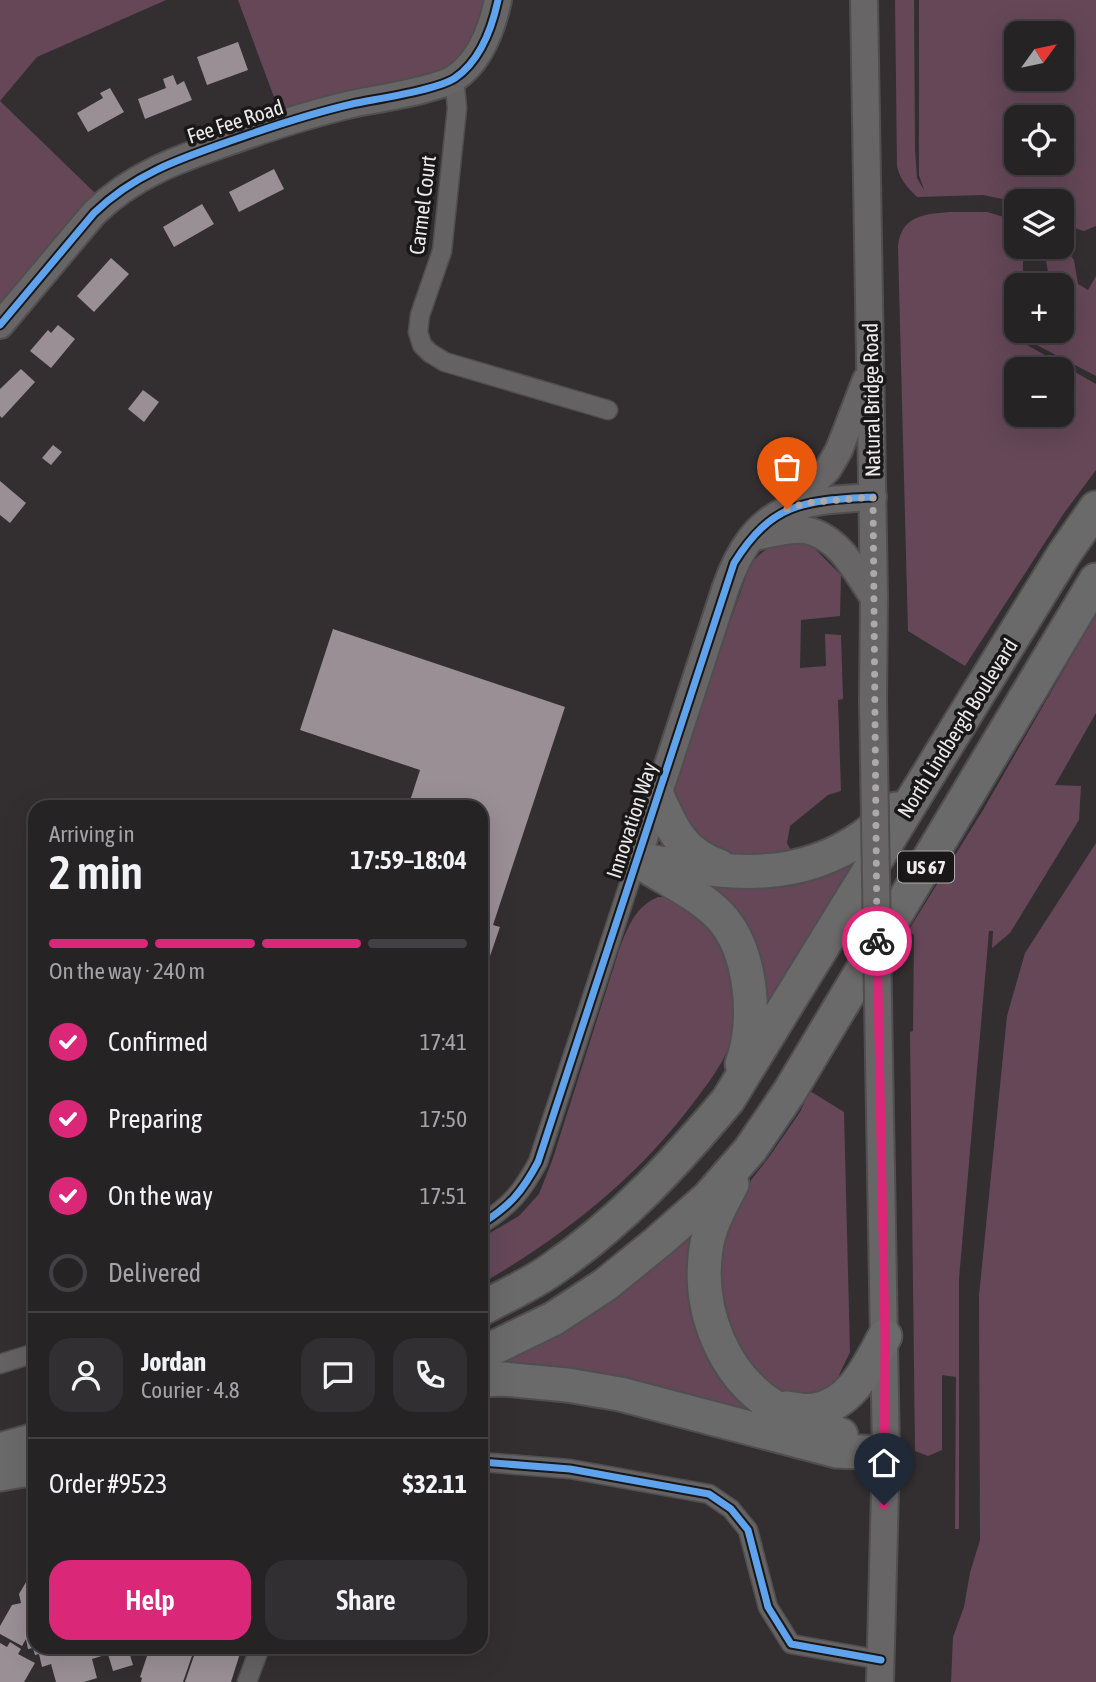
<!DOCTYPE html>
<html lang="en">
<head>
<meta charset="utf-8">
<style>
	:root { --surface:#262325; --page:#322f32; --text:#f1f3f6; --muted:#a4a4a7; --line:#424042; --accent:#db2777 }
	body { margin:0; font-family:"Asap Condensed",sans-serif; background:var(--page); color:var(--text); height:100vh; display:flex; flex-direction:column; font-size:26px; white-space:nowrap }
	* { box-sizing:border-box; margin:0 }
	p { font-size:23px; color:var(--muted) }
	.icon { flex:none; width:38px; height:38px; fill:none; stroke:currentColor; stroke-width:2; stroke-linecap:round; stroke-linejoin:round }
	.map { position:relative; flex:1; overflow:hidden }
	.drawer { position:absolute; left:28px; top:800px; width:460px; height:854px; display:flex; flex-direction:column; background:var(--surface); border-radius:21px; box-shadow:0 7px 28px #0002,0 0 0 2px var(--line) }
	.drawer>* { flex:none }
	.needle { width:46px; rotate:57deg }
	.fabs { position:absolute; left:1004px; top:21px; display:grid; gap:14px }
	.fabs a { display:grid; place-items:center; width:70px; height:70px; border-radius:14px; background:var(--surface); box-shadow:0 7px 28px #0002,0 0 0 2px var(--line); font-size:35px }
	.pin { position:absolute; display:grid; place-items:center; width:60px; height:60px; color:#fff; margin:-72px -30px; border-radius:50% 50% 50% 0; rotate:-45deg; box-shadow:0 0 7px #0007 }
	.pin .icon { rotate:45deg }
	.courier { position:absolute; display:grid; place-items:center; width:70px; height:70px; margin:-35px; border:5px solid #db2777; border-radius:50%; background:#fff; color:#222; box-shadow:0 2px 9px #0007 }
	.headline em { font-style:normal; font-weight:600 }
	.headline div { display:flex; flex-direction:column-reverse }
	.headline { display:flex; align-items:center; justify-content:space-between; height:119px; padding:0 21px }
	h1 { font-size:46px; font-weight:600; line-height:52px }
	.bar { display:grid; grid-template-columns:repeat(4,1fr); gap:10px 7px; align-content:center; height:84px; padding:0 21px }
	.bar i { height:9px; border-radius:5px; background:var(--line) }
	.bar .selected { background:var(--accent) }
	.bar p { grid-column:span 4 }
	.line { display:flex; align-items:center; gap:18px; padding:0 21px; border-top:2px solid var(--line) }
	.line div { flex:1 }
	.round { display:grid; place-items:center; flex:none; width:74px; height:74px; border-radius:21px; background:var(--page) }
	ol { padding:0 21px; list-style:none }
	li { display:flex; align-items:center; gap:21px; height:77px }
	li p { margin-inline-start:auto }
	li .icon { padding:7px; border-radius:50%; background:var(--accent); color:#fff; stroke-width:4 }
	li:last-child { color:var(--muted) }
	li i { width:38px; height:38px; border:4px solid var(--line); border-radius:50% }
	.action { display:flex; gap:14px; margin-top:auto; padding:14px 21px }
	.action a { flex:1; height:80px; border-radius:21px; background:var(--accent); color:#fff; font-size:28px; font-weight:600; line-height:80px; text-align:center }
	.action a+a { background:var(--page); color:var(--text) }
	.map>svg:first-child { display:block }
	.green { fill:#654758; fill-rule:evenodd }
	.building { fill:#998f94 }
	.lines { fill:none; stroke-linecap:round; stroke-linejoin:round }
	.street-casing { stroke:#504e4f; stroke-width:21 }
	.secondary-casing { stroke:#504e4f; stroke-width:30 }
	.highway-casing { stroke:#504e4f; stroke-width:37 }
	.street { stroke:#646263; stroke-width:18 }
	.secondary { stroke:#676566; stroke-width:26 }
	.highway { stroke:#6b6a6a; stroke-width:33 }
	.secondary-bridge-casing { stroke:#504e4f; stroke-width:30; stroke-linecap:butt }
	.secondary-bridge { stroke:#676566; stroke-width:26 }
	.cycleway-casing { stroke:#1a1718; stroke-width:11 }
	.cycleway { stroke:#60a3ed; stroke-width:7 }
	.done { stroke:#ada9ab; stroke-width:7; stroke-dasharray:0 12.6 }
	.route { stroke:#db2777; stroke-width:9 }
	.labels { text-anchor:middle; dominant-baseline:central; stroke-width:7; stroke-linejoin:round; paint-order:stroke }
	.shield { fill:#1a1718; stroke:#aeabac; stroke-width:2 }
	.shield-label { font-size:19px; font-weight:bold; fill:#eeeaec }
	.street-label { font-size:21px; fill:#eeeaec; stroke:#1a1718 }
</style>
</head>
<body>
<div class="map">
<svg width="1096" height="1682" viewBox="0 0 1096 1682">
	<rect width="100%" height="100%" fill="#332f31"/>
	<g class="green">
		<path d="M0 0H166L37 57 0 101 96 194 0 306Z"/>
		<path d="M238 0H489L486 21 453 67 281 116Z"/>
		<path d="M895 0H914L915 150 917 178 924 190 919 175V0H1096V226L1084 231 1062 224V201L1017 202 983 195 917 197C907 187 900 180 897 166ZM1017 33H1062V79H1017ZM1017 117H1062V163H1017Z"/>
		<path d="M951 212H987L1017 221V247H1023V285H1017V331H1025L1020 341 1096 384V470L1064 513 965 666 908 631 898 247C901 215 925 214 951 212ZM1017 369H1062V415H1017Z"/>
		<path d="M1062 245 1074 260 1078 284 1088 290 1096 276V376L1029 341 1035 331H1062V285H1050L1044 247H1062Z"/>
		<path d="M791 540 808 542 841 575 840 616 801 620 800 668 826 666 825 634 841 635 843 699 838 700 841 791 828 795 790 826 787 843 791 851C770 859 723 859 704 846 695 839 677 806 670 795L750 565C761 550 773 545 791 540Z"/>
		<path d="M1096 614V713L1055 785 1081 786 1079 820 1010 933 992 948 993 931H989L959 1279V1529H955L956 1377 942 1375V1450L928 1456 915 1451 910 1032 913 1031 914 935 908 931 983 810Z"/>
		<path d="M1096 843V1682H951L953 1637 964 1607 970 1573 980 1540 979 1296 1007 1016 1025 953Z"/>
		<path d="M850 862 848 878 762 1012 689 871Z"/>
		<path d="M658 897C663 897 670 896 674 898 681 900 707 921 711 927 715 933 718 940 721 946 730 963 740 999 737 1018 733 1051 713 1077 694 1102 635 1180 565 1235 481 1284V1238L519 1216 539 1194 552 1161 620 947C629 925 635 907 658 897Z"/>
		<path d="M810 1091 844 1112 850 1352 837 1379 828 1387V1394L802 1399 778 1392 743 1363 715 1292 714 1269 734 1202 769 1157 800 1112Z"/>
		<path d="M695 1229C692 1245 687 1261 687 1277 685 1313 702 1356 726 1382 735 1393 747 1403 757 1413L481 1366Z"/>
	</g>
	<g class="building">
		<path d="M238 42 248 70 207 85 197 57Z"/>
		<path d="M173 75 177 85 184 81 192 100 145 119 138 99 166 88 163 79Z"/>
		<path d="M110 88 124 112 88 132 77 113 103 98 100 93Z"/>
		<path d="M274 169 284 189 239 212 229 192Z"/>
		<path d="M202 204 214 224 174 247 163 227Z"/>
		<path d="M111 258 129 274 94 312 77 296Z"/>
		<path d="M58 325 75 339 51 368 30 351 48 330 51 333Z"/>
		<path d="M21 369 35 382 2 418 0 416V389Z"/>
		<path d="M143 390 159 402 144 422 128 409Z"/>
		<path d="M53 445 62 452 51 465 42 458Z"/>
		<path d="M0 481 26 503 10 523 0 515Z"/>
		<path d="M333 629 565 707 493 925 500 927 490 956 481 953V807H408L420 770 300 730Z"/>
		<path d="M32 1572H35V1647H133L135 1654 130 1655 133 1665 113 1671 108 1654 92 1659 97 1678 84 1682H56L51 1664 42 1667 39 1654 35 1655 33 1648 28 1649 26 1639 22 1646 0 1634V1626L12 1605 21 1603 19 1594Z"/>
		<path d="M10 1642 21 1649 18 1654 35 1663 24 1682H0V1643L7 1647Z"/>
		<path d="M150 1647H195L183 1682H141L142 1678 140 1677Z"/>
		<path d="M197 1647H242L231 1682H185Z"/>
	</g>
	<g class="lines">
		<g class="street-casing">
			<g id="street">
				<path d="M454 78 457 108 442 251 420 315 418 332 422 345 430 353 445 362 608 410"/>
				<path d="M481 1224C510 1206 522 1192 538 1162L637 860"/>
				<path d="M0 1364 35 1353"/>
				<path d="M481 1462 570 1469 709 1494 731 1509 748 1530 768 1607 791 1644 881 1660"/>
				<path d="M247 1682 260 1647"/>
			</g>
		</g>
		<g class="secondary-casing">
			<g id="secondary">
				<path d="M864 0 874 598 873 700"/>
				<path d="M0 325 94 213C136 172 185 157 239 138 276 125 313 113 352 104 375 99 437 90 455 78 480 61 492 28 498 0"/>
				<path d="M789 507 828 469 839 450 866 380"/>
				<path d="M755 537C770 534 789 528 805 530 839 536 856 572 874 598"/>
				<path d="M637 860 726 587C755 506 794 501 873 497"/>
				<path d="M879 1058 886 1453 880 1682"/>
			</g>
		</g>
		<g class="highway-casing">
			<g id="highway">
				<path d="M657 795C672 829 682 853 719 866"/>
				<path d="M637 860C718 870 790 888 863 837 874 829 885 818 896 809"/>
				<path d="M648 867C672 882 699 895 719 915 752 949 758 1022 742 1064"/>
				<path d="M732 1184C721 1205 709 1226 706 1249 697 1310 723 1376 776 1408 796 1419 821 1426 841 1435"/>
				<path d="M481 1309C504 1296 530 1285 551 1270 620 1223 675 1163 728 1100L1064 554 1096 508"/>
				<path d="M481 1354 553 1319 605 1285 658 1242 708 1198 750 1150 790 1091 1096 580"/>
				<path d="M481 1380 503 1379 567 1385 620 1394 837 1451 886 1453"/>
				<path d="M786 1408C795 1409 805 1412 814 1410 852 1405 869 1365 885 1336"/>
				<path d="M0 1450 35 1440"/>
				<path d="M0 1474 35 1468"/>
			</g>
		</g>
		<use href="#street" class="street"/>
		<use href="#secondary" class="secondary"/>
		<use href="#highway" class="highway"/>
		<g class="secondary-bridge-casing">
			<path id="secondary-bridge" d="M873 700 879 1058"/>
		</g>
		<use href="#secondary-bridge" class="secondary-bridge"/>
		<g class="cycleway-casing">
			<g id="cycleway">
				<path d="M0 325 94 213C136 172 185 157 239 138 276 125 313 113 352 104 375 99 437 90 455 78 480 61 492 28 498 0"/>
				<path d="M481 1224C510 1206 522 1192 538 1162L734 563C773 501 805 501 873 497"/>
				<path d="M481 1462 570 1469 709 1494 731 1509 748 1530 768 1607 791 1644 881 1660"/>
			</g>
		</g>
		<use href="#cycleway" class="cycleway"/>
	</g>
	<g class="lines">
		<path class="done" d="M787 509 805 503 873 497 877 941"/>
		<path class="route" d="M877 941 885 1336 884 1505"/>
	</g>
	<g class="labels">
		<rect class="shield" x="898" y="851.5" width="56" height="31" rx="5"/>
		<g class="shield-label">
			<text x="926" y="867">US 67</text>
		</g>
		<g class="street-label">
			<text transform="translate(235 121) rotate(-18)">Fee Fee Road</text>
			<text transform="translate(422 205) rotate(-83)">Carmel Court</text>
			<text transform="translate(871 400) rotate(-91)">Natural Bridge Road</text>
			<text transform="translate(957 728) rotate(-58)">North Lindbergh Boulevard</text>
			<text transform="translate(631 820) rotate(-72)">Innovation Way</text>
		</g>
	</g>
</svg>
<div class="fabs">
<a><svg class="needle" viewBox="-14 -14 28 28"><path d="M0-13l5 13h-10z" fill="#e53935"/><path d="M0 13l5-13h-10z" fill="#a4a4a7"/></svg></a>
<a><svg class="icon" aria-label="locate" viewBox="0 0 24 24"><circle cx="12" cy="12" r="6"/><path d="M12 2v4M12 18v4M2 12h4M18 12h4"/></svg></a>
<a><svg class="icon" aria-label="layers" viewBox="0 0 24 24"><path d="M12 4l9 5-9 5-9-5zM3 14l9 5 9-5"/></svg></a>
<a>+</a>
<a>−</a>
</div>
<div class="pin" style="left:787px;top:509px;background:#ea580c"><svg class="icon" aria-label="bag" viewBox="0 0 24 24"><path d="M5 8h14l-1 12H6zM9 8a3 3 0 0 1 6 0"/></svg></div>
<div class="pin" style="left:884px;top:1505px;background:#1f2937"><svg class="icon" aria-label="home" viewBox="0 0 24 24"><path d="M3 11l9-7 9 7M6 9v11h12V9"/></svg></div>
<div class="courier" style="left:877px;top:941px"><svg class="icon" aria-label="bike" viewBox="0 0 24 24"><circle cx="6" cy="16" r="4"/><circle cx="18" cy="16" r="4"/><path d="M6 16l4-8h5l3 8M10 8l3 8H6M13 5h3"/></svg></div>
<section class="drawer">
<div class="headline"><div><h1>2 min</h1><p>Arriving in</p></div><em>17:59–18:04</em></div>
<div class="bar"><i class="selected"></i><i class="selected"></i><i class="selected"></i><i></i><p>On the way · 240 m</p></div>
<ol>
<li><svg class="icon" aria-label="check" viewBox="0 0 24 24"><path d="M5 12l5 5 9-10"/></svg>Confirmed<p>17:41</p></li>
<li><svg class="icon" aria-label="check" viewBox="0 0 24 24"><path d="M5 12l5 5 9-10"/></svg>Preparing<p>17:50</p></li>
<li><svg class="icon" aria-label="check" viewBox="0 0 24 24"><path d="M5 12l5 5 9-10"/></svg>On the way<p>17:51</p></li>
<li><i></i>Delivered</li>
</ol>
<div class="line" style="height:126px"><a class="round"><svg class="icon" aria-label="person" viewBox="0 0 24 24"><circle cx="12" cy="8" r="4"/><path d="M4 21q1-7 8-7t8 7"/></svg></a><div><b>Jordan</b><p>Courier · 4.8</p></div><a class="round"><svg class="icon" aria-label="chat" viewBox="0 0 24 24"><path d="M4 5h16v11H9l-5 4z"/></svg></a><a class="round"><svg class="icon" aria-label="phone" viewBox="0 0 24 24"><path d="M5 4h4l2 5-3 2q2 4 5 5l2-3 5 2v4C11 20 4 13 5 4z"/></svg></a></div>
<div class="line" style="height:91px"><div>Order #9523</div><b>$32.11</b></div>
<div class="action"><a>Help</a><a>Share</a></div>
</section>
</div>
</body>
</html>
